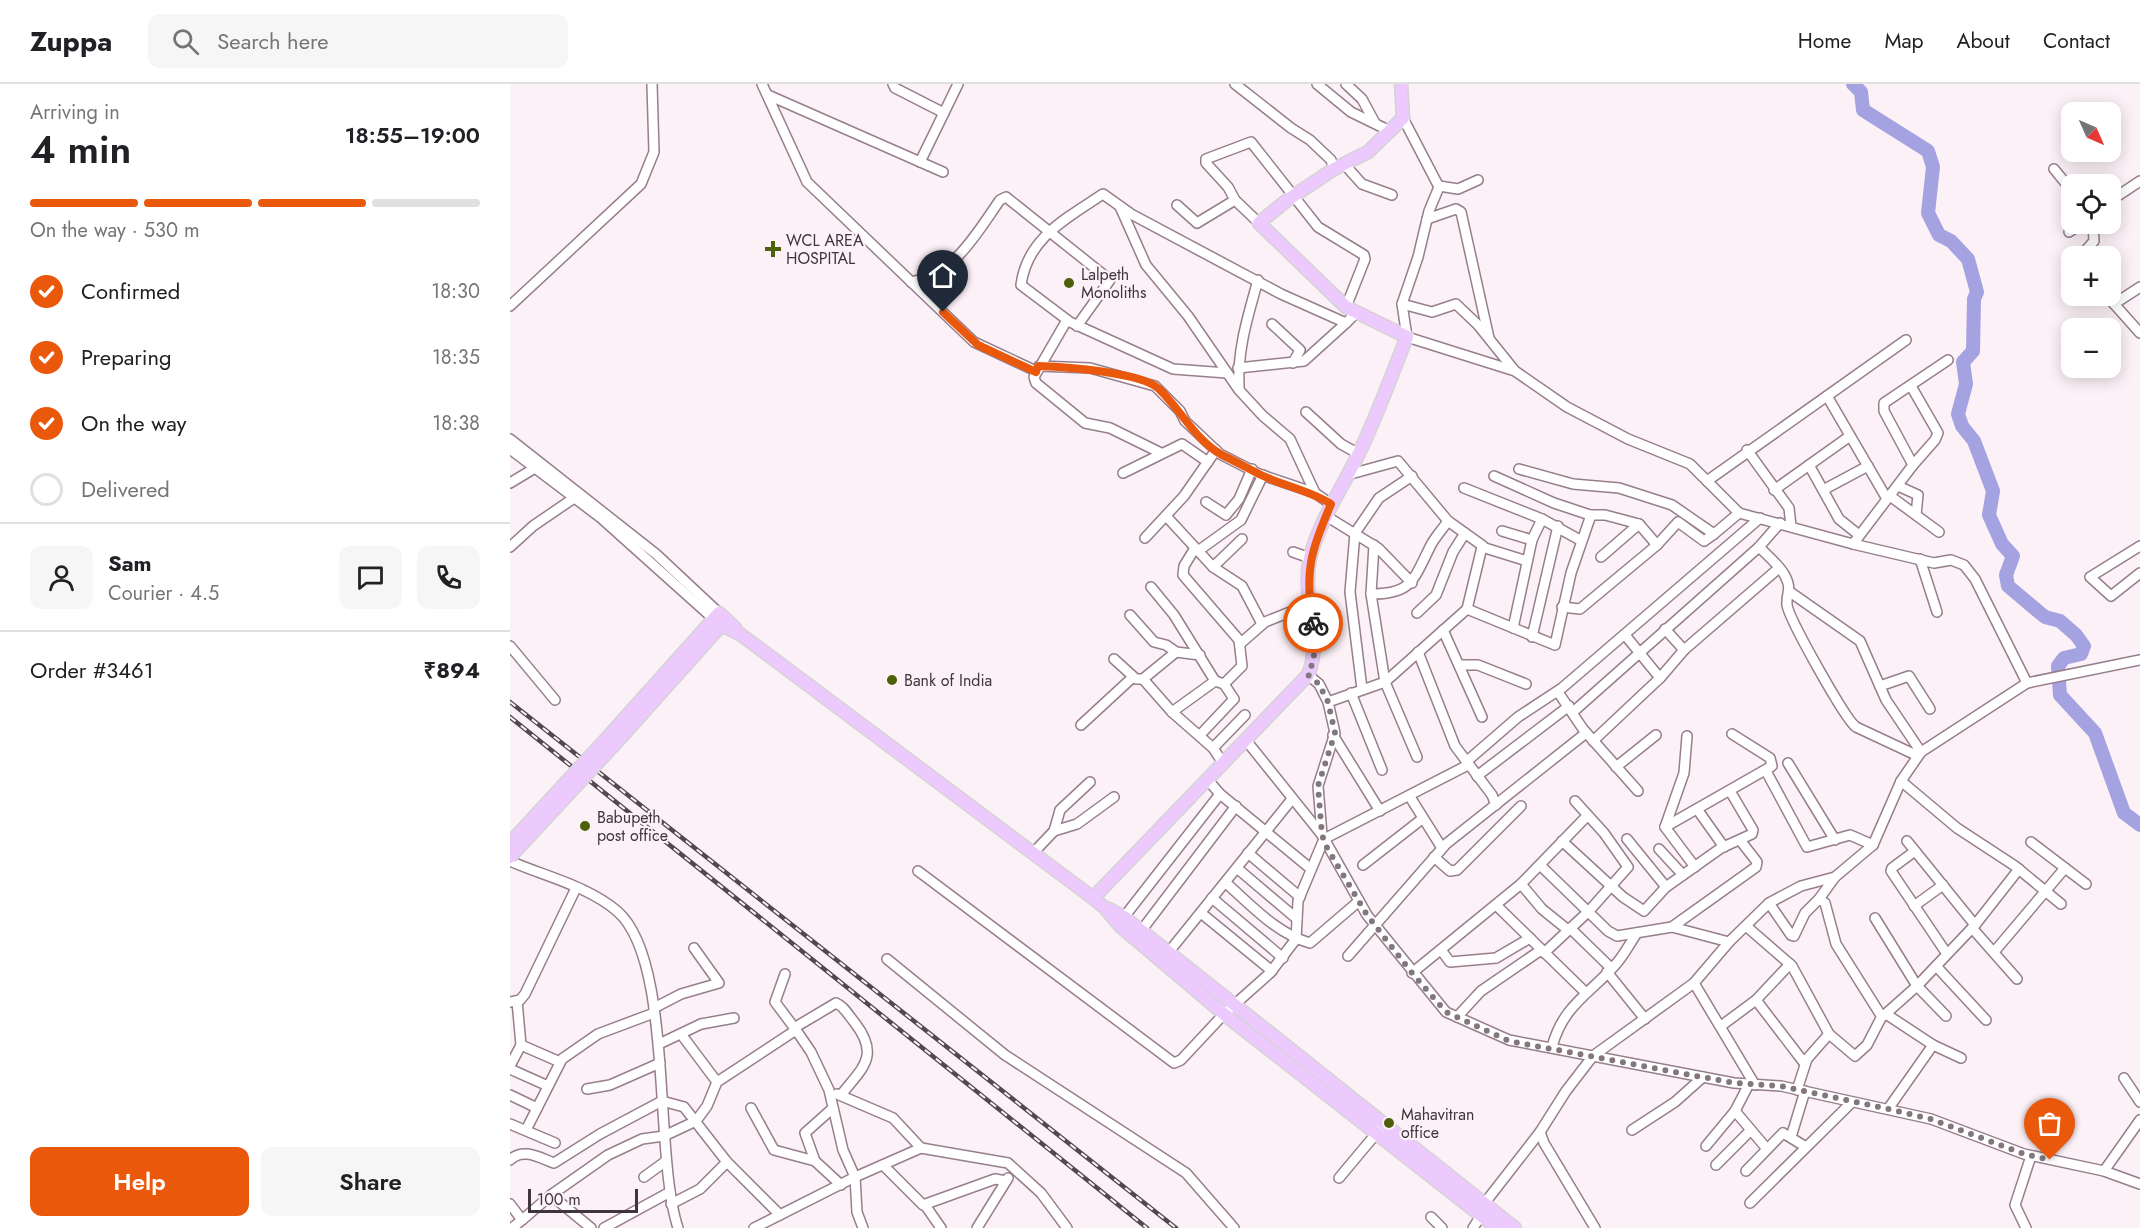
<!DOCTYPE html>
<html lang="en">
<head>
<meta charset="utf-8">
<style>
	:root { --surface:#fff; --page:#f6f6f6; --text:#202124; --muted:#757577; --line:#e0e0e0; --accent:#ea580c }
	body { margin:0; font-family:Jost,sans-serif; background:var(--page); color:var(--text); height:100vh; display:flex; flex-direction:column; font-size:22px; white-space:nowrap }
	* { box-sizing:border-box; margin:0 }
	p { font-size:20px; color:var(--muted) }
	.icon { flex:none; width:33px; height:33px; fill:none; stroke:currentColor; stroke-width:2; stroke-linecap:round; stroke-linejoin:round }
	.map { position:relative; flex:1; overflow:hidden }
	.panel { display:flex; flex-direction:column; background:var(--surface); width:510px }
	.panel>* { flex:none }
	.needle { width:39px; rotate:135deg }
	.tools { position:absolute; left:1551px; top:18px; display:grid; gap:12px }
	.tools a { display:grid; place-items:center; width:60px; height:60px; border-radius:12px; background:var(--surface); box-shadow:0 3px 15px #0003; font-size:30px }
	.scale { position:absolute; left:18px; bottom:15px; width:110px; box-sizing:border-box; padding-left:6px; border:3px solid #40353c; border-top:0; font-size:16px; line-height:21px; white-space:nowrap; color:#40353c; -webkit-text-stroke:4px #fcf1f7; paint-order:stroke }
	.pin { position:absolute; display:grid; place-items:center; width:51px; height:51px; color:#fff; margin:-62px -26px; border-radius:50% 50% 50% 0; rotate:-45deg; box-shadow:0 0 6px #0007 }
	.pin .icon { rotate:45deg }
	.courier { position:absolute; display:grid; place-items:center; width:60px; height:60px; margin:-30px; border:4px solid #ea580c; border-radius:50%; background:#fff; color:#222; box-shadow:0 2px 8px #0007 }
	.head em { font-style:normal; font-weight:600 }
	.head div { display:flex; flex-direction:column-reverse }
	.head { display:flex; align-items:center; justify-content:space-between; height:102px; padding:0 30px }
	h1 { font-size:39px; font-weight:600; line-height:45px }
	.bar { display:grid; grid-template-columns:repeat(4,1fr); gap:9px 6px; align-content:center; height:72px; padding:0 30px }
	.bar i { height:8px; border-radius:4px; background:var(--line) }
	.bar .active { background:var(--accent) }
	.bar p { grid-column:span 4 }
	.line { display:flex; align-items:center; gap:15px; padding:0 30px; border-top:2px solid var(--line) }
	.line div { flex:1 }
	.round { display:grid; place-items:center; flex:none; width:63px; height:63px; border-radius:12px; background:var(--page) }
	ol { padding:0 30px; list-style:none }
	li { display:flex; align-items:center; gap:18px; height:66px }
	li p { margin-inline-start:auto }
	li .icon { padding:6px; border-radius:50%; background:var(--accent); color:#fff; stroke-width:4 }
	li:last-child { color:var(--muted) }
	li i { width:33px; height:33px; border:3px solid var(--line); border-radius:50% }
	.cta { display:flex; gap:12px; margin-top:auto; padding:12px 30px }
	.cta a { flex:1; height:69px; border-radius:12px; background:var(--accent); color:#fff; font-size:24px; font-weight:600; line-height:69px; text-align:center }
	.cta a+a { background:var(--page); color:var(--text) }
	header { display:flex; align-items:center; gap:36px; box-sizing:border-box; height:84px; padding:0 30px; background:var(--surface); border-bottom:2px solid var(--line) }
	header strong { font-size:28px }
	nav { display:flex; gap:33px; margin-inline-start:auto; font-size:21px }
	.search { width:420px; height:54px; background:var(--page); display:flex; align-items:center; gap:15px; box-sizing:border-box; padding:0 21px; border-radius:12px; color:var(--muted); font-size:22px }
	main { display:flex; flex:1; min-height:0 }
	.map>svg:first-child { display:block }
	.lines { fill:none; stroke-linecap:round; stroke-linejoin:round }
	.river { stroke:#a4a2e0; stroke-width:14 }
	.minor-casing { stroke:#977e8d; stroke-width:12 }
	.major-casing { stroke:#d5d3d4; stroke-width:15 }
	.minor { stroke:#fff; stroke-width:9 }
	.major { stroke:#eccafd; stroke-width:12 }
	.rail-casing { stroke:#53484f; stroke-width:4.5 }
	.rail { stroke:#fcf1f7; stroke-width:2; stroke-dasharray:7; stroke-linecap:butt }
	.major-bridge-casing { stroke:#d5d3d4; stroke-width:15; stroke-linecap:butt }
	.major-bridge { stroke:#eccafd; stroke-width:12 }
	.done { stroke:#82777d; stroke-width:6; stroke-dasharray:0 10.8 }
	.route { stroke:#ea580c; stroke-width:8 }
	.poi-dot { fill:#4c610a; stroke:#fcf1f7; stroke-width:2 }
	.labels { text-anchor:middle; dominant-baseline:central; stroke-width:4.5; stroke-linejoin:round; paint-order:stroke }
	.poi-label { font-size:16px; fill:#40353c; stroke:#fcf1f7; text-anchor:start }
</style>
</head>
<body>
<header>
<strong>Zuppa</strong>
<div class="search"><svg class="icon" aria-label="search" viewBox="0 0 24 24"><circle cx="10" cy="10" r="6"/><path d="M15 15l6 6"/></svg>Search here</div>
<nav><a>Home</a><a>Map</a><a>About</a><a>Contact</a></nav>
</header>
<main>
<section class="panel">
<div class="head"><div><h1>4 min</h1><p>Arriving in</p></div><em>18:55–19:00</em></div>
<div class="bar"><i class="active"></i><i class="active"></i><i class="active"></i><i></i><p>On the way · 530 m</p></div>
<ol>
<li><svg class="icon" aria-label="check" viewBox="0 0 24 24"><path d="M5 12l5 5 9-10"/></svg>Confirmed<p>18:30</p></li>
<li><svg class="icon" aria-label="check" viewBox="0 0 24 24"><path d="M5 12l5 5 9-10"/></svg>Preparing<p>18:35</p></li>
<li><svg class="icon" aria-label="check" viewBox="0 0 24 24"><path d="M5 12l5 5 9-10"/></svg>On the way<p>18:38</p></li>
<li><i></i>Delivered</li>
</ol>
<div class="line" style="height:108px"><a class="round"><svg class="icon" aria-label="person" viewBox="0 0 24 24"><circle cx="12" cy="8" r="4"/><path d="M4 21q1-7 8-7t8 7"/></svg></a><div><b>Sam</b><p>Courier · 4.5</p></div><a class="round"><svg class="icon" aria-label="chat" viewBox="0 0 24 24"><path d="M4 5h16v11H9l-5 4z"/></svg></a><a class="round"><svg class="icon" aria-label="phone" viewBox="0 0 24 24"><path d="M5 4h4l2 5-3 2q2 4 5 5l2-3 5 2v4C11 20 4 13 5 4z"/></svg></a></div>
<div class="line" style="height:78px"><div>Order #3461</div><b>₹894</b></div>
<div class="cta"><a>Help</a><a>Share</a></div>
</section>
<div class="map">
<svg width="1630" height="1144" viewBox="0 0 1630 1144">
	<rect width="100%" height="100%" fill="#fcf1f7"/>
	<g class="lines">
		<path class="river" d="M1343 0 1351 8 1353 26 1418 67 1423 83 1418 129 1429 151 1441 157 1458 175 1467 208 1464 215 1463 267 1453 278 1456 300 1448 330 1452 342 1464 357 1483 407 1479 431 1492 460 1503 472 1496 491 1498 502 1535 533 1550 537 1566 551 1574 562 1571 570 1554 574 1548 582 1550 611 1585 649 1614 729 1630 741"/>
		<g class="minor-casing">
			<g id="minor">
				<path d="M252 0 297 98 464 258 526 287"/>
				<path d="M383 0 385 4 434 29"/>
				<path d="M725 0 781 44 800 56 821 76 824 85"/>
				<path d="M807 0 841 28 880 47"/>
				<path d="M836 0 852 15 865 39"/>
				<path d="M258 11 433 88"/>
				<path d="M893 34 929 103 919 127 908 173 892 220 897 253 1005 287 1057 323 1118 355 1180 380 1229 429 1343 460 1424 479 1441 476 1454 481 1465 495 1517 599"/>
				<path d="M410 78 448 0"/>
				<path d="M835 81 852 100 882 111"/>
				<path d="M1544 85 1562 107"/>
				<path d="M929 102 948 105 968 96"/>
				<path d="M1600 117 1630 97"/>
				<path d="M667 121 687 139 725 116"/>
				<path d="M611 125 636 181 678 232 729 306 753 332 780 355 805 409 821 420"/>
				<path d="M917 135 946 125 951 128 979 254"/>
				<path d="M749 139 725 116 718 103 696 79V75L741 58 808 143 854 171 855 175 836 223"/>
				<path d="M1559 148 1571 140"/>
				<path d="M1571 172 1584 157 1583 140"/>
				<path d="M401 198C445 190 466 150 490 116L496 113 600 196 567 242"/>
				<path d="M1597 212 1630 249"/>
				<path d="M892 220 922 228 946 220 968 241 1005 287"/>
				<path d="M1604 220 1630 203"/>
				<path d="M0 222 131 100 144 68 142 0"/>
				<path d="M557 236 524 293 526 299 575 339 600 344 651 369"/>
				<path d="M762 240 790 266 783 279"/>
				<path d="M529 282 580 284 645 302 670 327 675 337 710 370 749 390 805 409"/>
				<path d="M728 284 794 277 836 239"/>
				<path d="M717 289 663 285 560 238 511 201C517 154 557 134 593 110L621 130 771 210 836 239 847 228"/>
				<path d="M1401 302 1428 349 1425 356 1403 381"/>
				<path d="M729 304C727 266 738 232 748 196"/>
				<path d="M1317 312 1377 415"/>
				<path d="M796 328 831 360 849 370"/>
				<path d="M0 355 146 470 209 529"/>
				<path d="M0 365 91 434 207 538"/>
				<path d="M1237 366 1279 424 1281 442"/>
				<path d="M1299 381 1329 435 1349 451"/>
				<path d="M1009 385 1063 400 1109 404 1162 421 1204 450 1229 429"/>
				<path d="M613 389 672 360 698 378"/>
				<path d="M837 391 888 377 938 437 973 462"/>
				<path d="M984 392 1044 419 1080 431H1095L1129 440 1147 461"/>
				<path d="M1197 397 1396 256"/>
				<path d="M0 399 25 384"/>
				<path d="M1388 402 1408 411 1406 431"/>
				<path d="M954 404 1032 435 1070 456"/>
				<path d="M1264 406 1340 352"/>
				<path d="M1313 406 1358 382"/>
				<path d="M1380 412 1429 448"/>
				<path d="M696 418 716 431 729 415 742 385"/>
				<path d="M656 432 703 483 732 502 752 540"/>
				<path d="M816 432 868 464 902 499"/>
				<path d="M992 447 1022 456"/>
				<path d="M635 454 674 412 706 366"/>
				<path d="M1343 460 1403 381 1374 327V319L1438 276"/>
				<path d="M864 461 861 510 875 598 907 673"/>
				<path d="M1630 462 1580 493 1601 512 1630 489"/>
				<path d="M0 463 23 442 64 414"/>
				<path d="M1249 463C1257 471 1268 480 1274 490 1283 506 1276 508 1277 521 1279 535 1335 635 1346 643L1408 672"/>
				<path d="M688 467 731 436 753 391"/>
				<path d="M783 468 800 474"/>
				<path d="M1091 473 1129 440"/>
				<path d="M1410 475 1427 528"/>
				<path d="M703 483 732 455"/>
				<path d="M641 503 664 531 705 597"/>
				<path d="M1280 508 1350 557 1376 616 1411 668"/>
				<path d="M861 510C901 510 903 497 919 465 923 455 932 446 938 437"/>
				<path d="M1052 523 1070 525 1147 461 1168 438 1194 457 1204 450"/>
				<path d="M957 525 972 463 1017 477"/>
				<path d="M907 529 926 511 943 468 955 449"/>
				<path d="M620 531 644 558 656 561 666 568 690 571"/>
				<path d="M1003 544 1022 456 1032 435"/>
				<path d="M1155 545 1174 566"/>
				<path d="M933 546 972 633"/>
				<path d="M1115 551 1150 594"/>
				<path d="M1022 553 1048 442"/>
				<path d="M731 559 755 538 800 520"/>
				<path d="M0 562 45 616"/>
				<path d="M908 568 945 662 982 711 986 721"/>
				<path d="M604 575 626 595H633L666 568"/>
				<path d="M949 581H968L1016 600"/>
				<path d="M798 591 809 600 818 618 825 649 808 702 812 751"/>
				<path d="M633 595 662 628 703 664 713 679"/>
				<path d="M1370 602 1399 592 1420 625"/>
				<path d="M852 605 840 508 845 449 869 414 902 392"/>
				<path d="M1048 608 1073 645 1128 707"/>
				<path d="M841 609 872 686"/>
				<path d="M818 618 875 598 957 525 1045 561 1061 489 1081 431"/>
				<path d="M662 628 705 597 714 600 732 582 729 556 673 491 674 482 685 464"/>
				<path d="M1063 628 1249 463 1270 439"/>
				<path d="M571 641 623 593"/>
				<path d="M690 651 724 615 714 600"/>
				<path d="M823 651 870 727"/>
				<path d="M1177 652 1174 689 1155 743 1185 783"/>
				<path d="M735 655 812 751 857 831 936 928 999 956 1224 999 1271 1002 1421 1035 1514 1070 1594 1087 1630 1100"/>
				<path d="M1083 657 1150 594 1174 566 1269 484"/>
				<path d="M703 664 735 631"/>
				<path d="M956 678 1008 633 1052 604 1250 434"/>
				<path d="M1278 679 1325 756"/>
				<path d="M1106 683 1146 651"/>
				<path d="M1256 687 1297 763 1340 751 1363 761"/>
				<path d="M967 692 1059 622"/>
				<path d="M697 695 710 710 801 785"/>
				<path d="M1391 697 1447 744 1505 782 1551 820"/>
				<path d="M900 713 932 764"/>
				<path d="M1187 725 1214 763"/>
				<path d="M1155 743 1262 682 1260 674 1222 650"/>
				<path d="M544 747 550 726 580 698"/>
				<path d="M1117 755 1156 803"/>
				<path d="M1052 757 1113 813 1134 827 1156 803 1211 764 1242 750 1243 746 1220 707"/>
				<path d="M1397 757 1465 841"/>
				<path d="M1521 758 1576 800"/>
				<path d="M1149 765 1173 791"/>
				<path d="M1405 767 1382 784 1381 787 1437 870"/>
				<path d="M524 768 544 747 567 740 604 713"/>
				<path d="M738 769 790 813"/>
				<path d="M924 773 940 787 947 786 1011 722"/>
				<path d="M0 777C34 792 78 802 107 827 164 876 143 1068 168 1144"/>
				<path d="M853 781 912 735"/>
				<path d="M1031 782 1098 847 1107 852 1162 843 1219 858"/>
				<path d="M728 785 787 835"/>
				<path d="M408 787 664 979 671 976 714 930 760 889 786 855 788 817 814 755 958 681"/>
				<path d="M1325 793 1309 815 1315 819 1326 860 1372 933"/>
				<path d="M716 799C741 821 767 850 800 859L849 817"/>
				<path d="M1011 800 1032 825 1058 846"/>
				<path d="M702 814 773 874"/>
				<path d="M1259 819 1281 851 1284 852 1295 829 1309 815"/>
				<path d="M987 822 1075 908"/>
				<path d="M1404 822 1433 801"/>
				<path d="M691 829 762 887"/>
				<path d="M614 833 710 710"/>
				<path d="M1365 834 1407 902 1436 932"/>
				<path d="M1236 842 1282 882 1319 950 1345 972 1357 961 1371 934 1407 902 1465 841 1509 785"/>
				<path d="M1162 843 1246 783 1247 778 1230 756"/>
				<path d="M1060 844 1101 884"/>
				<path d="M1462 844 1507 895"/>
				<path d="M631 847 726 722"/>
				<path d="M931 866 940 878 986 874 1020 854"/>
				<path d="M1484 868 1555 784"/>
				<path d="M658 869 782 715"/>
				<path d="M1034 869 1079 827 1118 783 1094 749 1065 717"/>
				<path d="M838 872 936 760 1076 649"/>
				<path d="M377 875 495 971 676 1089 724 1144"/>
				<path d="M1426 882 1476 936"/>
				<path d="M1097 888 1135 935"/>
				<path d="M902 889 1011 800 1077 732"/>
				<path d="M275 890 265 918 286 946"/>
				<path d="M1184 899 1245 1001"/>
				<path d="M1246 916 1295 980"/>
				<path d="M7 917 11 961 50 978"/>
				<path d="M0 918 10 916 15 910 66 804"/>
				<path d="M144 924 171 910 209 899 184 864"/>
				<path d="M1376 930 1423 961 1451 974"/>
				<path d="M947 933 971 907 1031 866"/>
				<path d="M1211 942 1246 916 1280 880"/>
				<path d="M284 944 326 919C334 922 339 932 345 939 371 973 351 985 331 1011"/>
				<path d="M171 950 207 998"/>
				<path d="M149 960 191 940 224 934"/>
				<path d="M1042 963C1053 921 1080 910 1106 880 1114 871 1120 859 1127 849"/>
				<path d="M0 982 11 961"/>
				<path d="M0 985 38 1002"/>
				<path d="M1614 994 1630 1018"/>
				<path d="M77 1005 100 1001 150 979"/>
				<path d="M1287 1006 1297 975 1319 950"/>
				<path d="M327 1010 383 1034 411 1064"/>
				<path d="M0 1011 27 1024"/>
				<path d="M241 1024 264 1066 305 1077 331 1101"/>
				<path d="M1378 1025 1423 961"/>
				<path d="M1225 1027 1257 1065"/>
				<path d="M0 1040 45 1059"/>
				<path d="M16 1046 52 975 88 950 144 929"/>
				<path d="M1122 1046 1165 1018 1193 993"/>
				<path d="M1030 1048 1034 1059 1085 1144"/>
				<path d="M1281 1053 1295 1007"/>
				<path d="M1196 1062 1225 1027 1239 1000"/>
				<path d="M0 1076C13 1063 30 1074 44 1079L90 1050 152 1017 174 1023 217 1078 270 1131"/>
				<path d="M305 1077 295 1049 323 1024"/>
				<path d="M373 1081 413 1121 485 1095 496 1097"/>
				<path d="M1206 1081 1241 1046"/>
				<path d="M1236 1087 1273 1049 1296 1063"/>
				<path d="M1594 1087 1630 1036"/>
				<path d="M134 1093 156 1077"/>
				<path d="M829 1094 870 1045"/>
				<path d="M1240 1119 1342 1018"/>
				<path d="M0 1120 12 1136 41 1111"/>
				<path d="M161 1120 190 1105 217 1078"/>
				<path d="M974 1120 1030 1048 1056 1007 1083 972 1184 899 1219 858 1259 819 1291 802 1325 793 1363 761 1391 697 1411 668 1517 599 1630 576"/>
				<path d="M415 1121 431 1144"/>
				<path d="M921 1133 932 1144"/>
				<path d="M2 1144 12 1136"/>
				<path d="M81 1144 41 1111 98 1071 132 1055 154 1052 186 1037 197 1022 207 998 286 946 301 968 319 1006 333 1066 345 1093 347 1128 353 1144"/>
				<path d="M94 1144 160 1108"/>
				<path d="M244 1144 345 1093 411 1064 498 1079 531 1109 557 1144"/>
				<path d="M467 1144 498 1094"/>
				<path d="M963 1144 974 1127"/>
				<path d="M1516 1144 1505 1121 1521 1072"/>
			</g>
		</g>
		<g class="major-casing">
			<g id="major">
				<path d="M211 541 230 550 583 814 595 824 610 842 714 930 987 1144"/>
				<path d="M97 654 209 529 225 544"/>
				<path d="M104 661 216 536"/>
				<path d="M583 814 798 591C814 552 791 514 800 474 809 437 832 405 848 371 867 333 881 292 897 253L836 223 749 139 776 117 824 85 858 68 893 34 891 0"/>
				<path d="M599 825 614 833 1005 1144"/>
			</g>
		</g>
		<use href="#minor" class="minor"/>
		<use href="#major" class="major"/>
		<g class="rail-casing">
			<g id="rail">
				<path d="M0 618 666 1144"/>
				<path d="M0 633 637 1144"/>
			</g>
		</g>
		<use href="#rail" class="rail"/>
		<g class="major-bridge-casing">
			<g id="major-bridge">
				<path d="M0 759 97 654"/>
				<path d="M0 773 104 661"/>
			</g>
		</g>
		<use href="#major-bridge" class="major-bridge"/>
	</g>
	<g class="lines">
		<path class="done" d="M803 539 804 575 798 591 809 600 818 618 825 649 808 702 812 751 816 762 857 831 902 889 936 928 999 957 1224 999 1271 1002 1378 1025 1421 1035 1514 1070 1540 1076"/>
		<path class="route" d="M433 228 468 261 526 288 528 282C554 283 632 288 649 305 671 326 685 356 712 371 725 377 737 384 749 390 773 402 799 406 821 420 801 468 794 486 803 539"/>
	</g>
	<g class="poi-dot">
		<path d="M260 156h6v6h6v6h-6v6h-6v-6h-6v-6h6z"/>
		<circle cx="559" cy="199" r="6"/>
		<circle cx="382" cy="596" r="6"/>
		<circle cx="75" cy="742" r="6"/>
		<circle cx="879" cy="1039" r="6"/>
	</g>
	<g class="labels">
		<g class="poi-label">
			<text x="276" y="156">WCL AREA<tspan x="276" dy="18">HOSPITAL</tspan></text>
			<text x="571" y="190">Lalpeth<tspan x="571" dy="18">Monoliths</tspan></text>
			<text x="394" y="596">Bank of India</text>
			<text x="87" y="733">Babupeth<tspan x="87" dy="18">post office</tspan></text>
			<text x="891" y="1030">Mahavitran<tspan x="891" dy="18">office</tspan></text>
		</g>
	</g>
</svg>
<div class="tools">
<a><svg class="needle" viewBox="-14 -14 28 28"><path d="M0-13l5 13h-10z" fill="#e53935"/><path d="M0 13l5-13h-10z" fill="#757577"/></svg></a>
<a><svg class="icon" aria-label="locate" viewBox="0 0 24 24"><circle cx="12" cy="12" r="6"/><path d="M12 2v4M12 18v4M2 12h4M18 12h4"/></svg></a>
<a>+</a>
<a>−</a>
</div>
<div class="scale">100 m</div>
<div class="pin" style="left:1540px;top:1076px;background:#ea580c"><svg class="icon" aria-label="bag" viewBox="0 0 24 24"><path d="M5 8h14l-1 12H6zM9 8a3 3 0 0 1 6 0"/></svg></div>
<div class="pin" style="left:433px;top:228px;background:#1f2937"><svg class="icon" aria-label="home" viewBox="0 0 24 24"><path d="M3 11l9-7 9 7M6 9v11h12V9"/></svg></div>
<div class="courier" style="left:803px;top:539px"><svg class="icon" aria-label="bike" viewBox="0 0 24 24"><circle cx="6" cy="16" r="4"/><circle cx="18" cy="16" r="4"/><path d="M6 16l4-8h5l3 8M10 8l3 8H6M13 5h3"/></svg></div>
</div>
</main>
</body>
</html>
